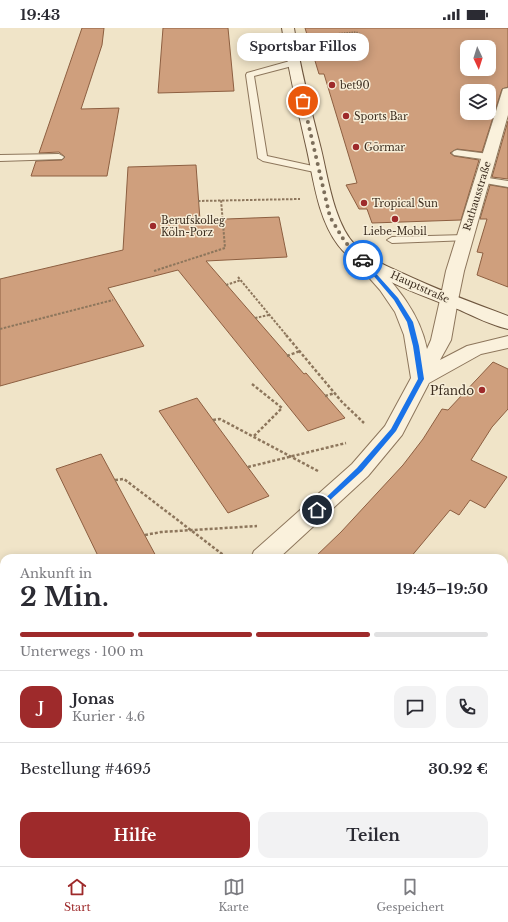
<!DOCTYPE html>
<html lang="de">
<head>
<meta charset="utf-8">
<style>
	:root { --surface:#fff; --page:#f2f2f3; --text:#2b2b33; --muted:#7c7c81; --line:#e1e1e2; --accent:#9e2a2b }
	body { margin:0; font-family:"Libre Baskerville",serif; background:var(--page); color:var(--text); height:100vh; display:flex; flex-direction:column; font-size:15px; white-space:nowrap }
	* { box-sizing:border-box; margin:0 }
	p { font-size:13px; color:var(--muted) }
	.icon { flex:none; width:22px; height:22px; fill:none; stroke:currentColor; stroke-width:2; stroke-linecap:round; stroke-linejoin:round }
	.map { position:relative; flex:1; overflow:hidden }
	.details { position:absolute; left:0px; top:526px; width:508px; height:312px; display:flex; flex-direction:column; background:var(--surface); border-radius:12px 12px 0 0; box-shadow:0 2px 10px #0003 }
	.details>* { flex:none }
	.needle { width:26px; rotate:176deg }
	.fabs { position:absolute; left:460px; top:12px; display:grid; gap:8px }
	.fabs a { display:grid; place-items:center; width:36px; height:36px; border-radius:8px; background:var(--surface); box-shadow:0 2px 10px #0003; font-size:20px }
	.pin { position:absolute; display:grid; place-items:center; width:34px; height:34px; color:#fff; margin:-17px; border:2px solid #fff; border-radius:50%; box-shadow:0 1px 4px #0007 }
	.courier { position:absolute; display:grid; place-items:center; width:40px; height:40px; margin:-20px; border:3px solid #1a73e8; border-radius:50%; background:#fff; color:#222; box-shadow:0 1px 5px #0007 }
	.bubble { position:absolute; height:28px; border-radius:12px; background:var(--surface); box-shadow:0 2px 10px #0003; font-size:13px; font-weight:800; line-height:28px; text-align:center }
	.headline em { font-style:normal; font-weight:800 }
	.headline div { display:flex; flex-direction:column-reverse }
	.headline { display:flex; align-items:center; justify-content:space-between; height:68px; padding:0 20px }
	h1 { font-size:26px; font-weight:800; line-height:30px }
	.bar { display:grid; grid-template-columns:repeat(4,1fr); gap:6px 4px; align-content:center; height:48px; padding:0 20px }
	.bar i { height:5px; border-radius:3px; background:var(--line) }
	.bar .current { background:var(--accent) }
	.bar p { grid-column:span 4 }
	.line { display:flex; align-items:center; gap:10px; padding:0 20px; border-top:1px solid var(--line) }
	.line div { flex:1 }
	.round { display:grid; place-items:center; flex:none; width:42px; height:42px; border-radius:12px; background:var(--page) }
	.primary-button { display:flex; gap:8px; margin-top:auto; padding:8px 20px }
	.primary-button a { flex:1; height:46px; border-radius:12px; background:var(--accent); color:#fff; font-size:16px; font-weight:800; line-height:46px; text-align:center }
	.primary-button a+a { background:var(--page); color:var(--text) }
	.status { display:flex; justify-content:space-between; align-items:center; height:28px; padding:0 20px; background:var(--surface); direction:ltr }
	.status svg { height:11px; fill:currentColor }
	.tab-bar { display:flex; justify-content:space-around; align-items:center; height:56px; border-top:1px solid var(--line); background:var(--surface); font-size:11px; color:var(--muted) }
	.tab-bar a { display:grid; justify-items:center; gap:2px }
	.tab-bar .current { color:var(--accent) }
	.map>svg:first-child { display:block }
	.building { fill:#cf9f7d; stroke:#8d5f41; fill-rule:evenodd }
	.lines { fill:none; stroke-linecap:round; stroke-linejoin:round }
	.service-casing { stroke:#8d765c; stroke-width:2 }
	.minor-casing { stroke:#8d765c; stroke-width:2 }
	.tertiary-casing { stroke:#8d765c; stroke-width:2 }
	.secondary-casing { stroke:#6f573f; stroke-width:2 }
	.path-far3 { stroke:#8d765c; stroke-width:1.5; stroke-dasharray:1.5 1; stroke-linecap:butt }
	.path-far2 { stroke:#8d765c; stroke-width:2; stroke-dasharray:2.5 1.5; stroke-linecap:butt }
	.path-far1 { stroke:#8d765c; stroke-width:2.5; stroke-dasharray:3 2; stroke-linecap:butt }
	.path { stroke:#8d765c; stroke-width:3.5; stroke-dasharray:4 2.5; stroke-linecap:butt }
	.service { fill:#faf1dc; fill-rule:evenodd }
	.minor { fill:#faf1dc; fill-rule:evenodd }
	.tertiary { fill:#faf1dc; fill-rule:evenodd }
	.secondary { fill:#faf1dc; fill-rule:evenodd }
	.route { fill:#1a73e8 }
	.done { stroke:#7c6e5b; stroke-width:4; stroke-dasharray:0 7.2 }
	.poi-dot { fill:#9e2a2b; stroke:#f7eed8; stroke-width:1.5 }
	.labels { text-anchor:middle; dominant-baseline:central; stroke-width:3; stroke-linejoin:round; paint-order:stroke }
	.far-poi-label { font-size:10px; fill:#3d2e20; stroke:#f7eed8; text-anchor:start }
	.far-street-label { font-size:10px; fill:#3d2e20; stroke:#f7eed8 }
	.poi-label { font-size:12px; fill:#3d2e20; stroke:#f7eed8; text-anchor:end }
</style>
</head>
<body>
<div class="status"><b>19:43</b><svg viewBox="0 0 49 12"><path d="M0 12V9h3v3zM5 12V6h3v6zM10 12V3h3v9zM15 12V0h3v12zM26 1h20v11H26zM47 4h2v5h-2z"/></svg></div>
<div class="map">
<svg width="508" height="838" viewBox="0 0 508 838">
	<rect width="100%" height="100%" fill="#f0e4c8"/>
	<g class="building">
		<path d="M82 0H104L102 17 81 81 119 80 107 148H31L36 133 62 132 65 129 59 124 39 125Z"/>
		<path d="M163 0H228L234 63 158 65Z"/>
		<path d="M305 0H508V59L502 61 482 124 457 121 450 125 454 128 479 132 461 192 372 195 367 181H359L346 157 357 155 324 46H319ZM467 19H489V41H467ZM467 63H489V85H467Z"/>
		<path d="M508 93V151L492 149Z"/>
		<path d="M196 137 200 192 279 189 287 229 206 233 304 346 306 345 345 390 308 403 178 242 108 260 144 318 0 358V251L123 222 128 139Z"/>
		<path d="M490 157 508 160V259L477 247 483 225 477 224 487 191H480Z"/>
		<path d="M493 334 508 341V381L492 399 471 432 507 449 485 480 470 472 459 487 450 482 410 530H314L341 504 403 437 423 411 442 381 448 382Z"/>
		<path d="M197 370 213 392 269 468 228 485 159 383Z"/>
		<path d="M101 426 157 530H99L56 441Z"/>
	</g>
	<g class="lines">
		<g class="service-casing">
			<g id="service">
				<path d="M290 33H293L297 35 296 37 254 48 267 128 322 140 324 142 322 144 319 145 263 133 258 130 246 47 247 45Z"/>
				<path d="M457 122 489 126 494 129 489 132 454 127 452 125 454 123Z"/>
				<path d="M59 126 64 129 62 131 0 133V127Z"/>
				<path d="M482 149 508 153V159L479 154 477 152 479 150Z"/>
				<path d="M465 207 470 210 469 212 392 215 387 212 392 209Z"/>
			</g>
		</g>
		<g class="minor-casing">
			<path id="minor" d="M508 60V87L464 243 458 272 455 276 449 277 443 276 440 272 446 243 502 64 503 61Z"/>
		</g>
		<g class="tertiary-casing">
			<g id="tertiary">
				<path d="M359 223 365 224C392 254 419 281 427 321L431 312 440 272 443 268 449 267 455 268 458 272 451 312 440 332 467 318 508 308V320L481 326 429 355 402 407 368 448 279 530H251L254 523 352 436 385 398 411 350 404 307 395 284 380 262 350 228 353 224Z"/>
				<path d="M4 684V711L0 713V685Z"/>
			</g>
		</g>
		<g class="secondary-casing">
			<path id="secondary" d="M282 0H294C300 41 311 81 321 121 328 150 334 195 355 217 369 231 387 238 404 246 438 262 473 275 508 288V301C491 297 475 289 460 282 426 269 359 246 338 217 318 190 314 154 307 122 298 82 288 41 282 0Z"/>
		</g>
		<path class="path-far3" d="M334 6 356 4 361 6 357 9 362 13 358 16 363 19 362 21 338 19"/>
		<g class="path-far2">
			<path d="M198 173 300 171"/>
			<path d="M154 243 225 220 221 172"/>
			<path d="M238 249 287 308"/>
			<path d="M226 257 241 252"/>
			<path d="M255 290 269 287"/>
			<path d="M0 301 113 272"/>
		</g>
		<g class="path-far1">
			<path d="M286 307 342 374 364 395"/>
			<path d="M287 328 300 323"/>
			<path d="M252 356 282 380 253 409"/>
			<path d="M325 368 335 365"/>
			<path d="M213 392 220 391 318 443"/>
			<path d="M248 439 346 415"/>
			<path d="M115 452 124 451 226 529"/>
			<path d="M145 507 161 504 257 498"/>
		</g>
		<g class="path">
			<path d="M0 575 4 576"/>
			<path d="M154 834V838"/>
		</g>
		<use href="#service" class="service"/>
		<use href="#minor" class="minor"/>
		<use href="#tertiary" class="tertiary"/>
		<use href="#secondary" class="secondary"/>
	</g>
	<path class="route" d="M363 231 398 270 413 294 419 318 424 351 396 403 362 443 317 484 315 483V480L357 440 391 401 418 351 413 318 407 294 394 272 361 233 360 232Z"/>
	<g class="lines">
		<path class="done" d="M303 73 330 189 345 214 363 232"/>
	</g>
	<g class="poi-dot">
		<circle cx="332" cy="57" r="4"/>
		<circle cx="346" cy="88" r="4"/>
		<circle cx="356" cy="119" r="4"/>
		<circle cx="364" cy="175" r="4"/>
		<circle cx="395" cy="191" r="4"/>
		<circle cx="153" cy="198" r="4"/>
		<circle cx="482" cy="362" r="4"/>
	</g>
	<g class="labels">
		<g class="far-poi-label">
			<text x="340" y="57">bet90</text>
			<text x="354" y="88">Sports Bar</text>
			<text x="364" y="119">Görmar</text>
			<text x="372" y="175">Tropical Sun</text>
			<text x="161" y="192">Berufskolleg<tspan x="161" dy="12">Köln-Porz</tspan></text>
			<text x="395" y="203" text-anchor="middle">Liebe-Mobil</text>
		</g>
		<g class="far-street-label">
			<text transform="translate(477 168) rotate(-73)">Rathausstraße</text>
			<text transform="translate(420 259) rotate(24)">Hauptstraße</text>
		</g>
		<g class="poi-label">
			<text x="474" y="362">Pfando</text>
		</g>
	</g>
</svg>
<div class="fabs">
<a><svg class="needle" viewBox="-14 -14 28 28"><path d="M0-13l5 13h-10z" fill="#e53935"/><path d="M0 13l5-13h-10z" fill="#7c7c81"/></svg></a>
<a><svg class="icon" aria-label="layers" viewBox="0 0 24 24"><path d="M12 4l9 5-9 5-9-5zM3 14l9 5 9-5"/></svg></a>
</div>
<div class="pin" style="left:303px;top:73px;background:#ea580c"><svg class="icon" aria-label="bag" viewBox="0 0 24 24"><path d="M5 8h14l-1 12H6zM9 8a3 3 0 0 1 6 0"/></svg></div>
<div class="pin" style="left:317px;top:482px;background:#1f2937"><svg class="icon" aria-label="home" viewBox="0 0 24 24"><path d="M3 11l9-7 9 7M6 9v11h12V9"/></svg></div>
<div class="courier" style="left:363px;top:232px"><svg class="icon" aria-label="car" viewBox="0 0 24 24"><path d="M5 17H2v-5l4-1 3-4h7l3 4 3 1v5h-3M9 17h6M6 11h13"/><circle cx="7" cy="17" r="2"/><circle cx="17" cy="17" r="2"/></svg></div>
<div class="bubble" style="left:237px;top:5px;width:132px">Sportsbar Fillos</div>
<section class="details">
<div class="headline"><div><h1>2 Min.</h1><p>Ankunft in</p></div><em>19:45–19:50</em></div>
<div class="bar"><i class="current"></i><i class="current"></i><i class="current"></i><i></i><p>Unterwegs · 100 m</p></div>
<div class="line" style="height:72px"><b class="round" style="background:var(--accent);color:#fff">J</b><div><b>Jonas</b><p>Kurier · 4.6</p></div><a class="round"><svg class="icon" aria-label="chat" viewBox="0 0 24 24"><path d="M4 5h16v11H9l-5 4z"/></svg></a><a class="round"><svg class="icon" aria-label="phone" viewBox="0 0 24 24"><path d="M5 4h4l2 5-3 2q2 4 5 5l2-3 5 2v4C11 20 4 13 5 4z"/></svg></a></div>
<div class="line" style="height:52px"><div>Bestellung #4695</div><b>30.92 €</b></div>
<div class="primary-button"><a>Hilfe</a><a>Teilen</a></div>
</section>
</div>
<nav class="tab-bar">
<a class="current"><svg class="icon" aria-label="home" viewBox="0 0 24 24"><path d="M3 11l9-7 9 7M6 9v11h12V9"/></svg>Start</a>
<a><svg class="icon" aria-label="map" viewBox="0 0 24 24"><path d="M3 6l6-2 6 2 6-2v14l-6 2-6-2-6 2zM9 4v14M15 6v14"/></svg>Karte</a>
<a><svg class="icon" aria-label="saved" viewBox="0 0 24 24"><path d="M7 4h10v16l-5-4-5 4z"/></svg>Gespeichert</a>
</nav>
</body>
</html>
